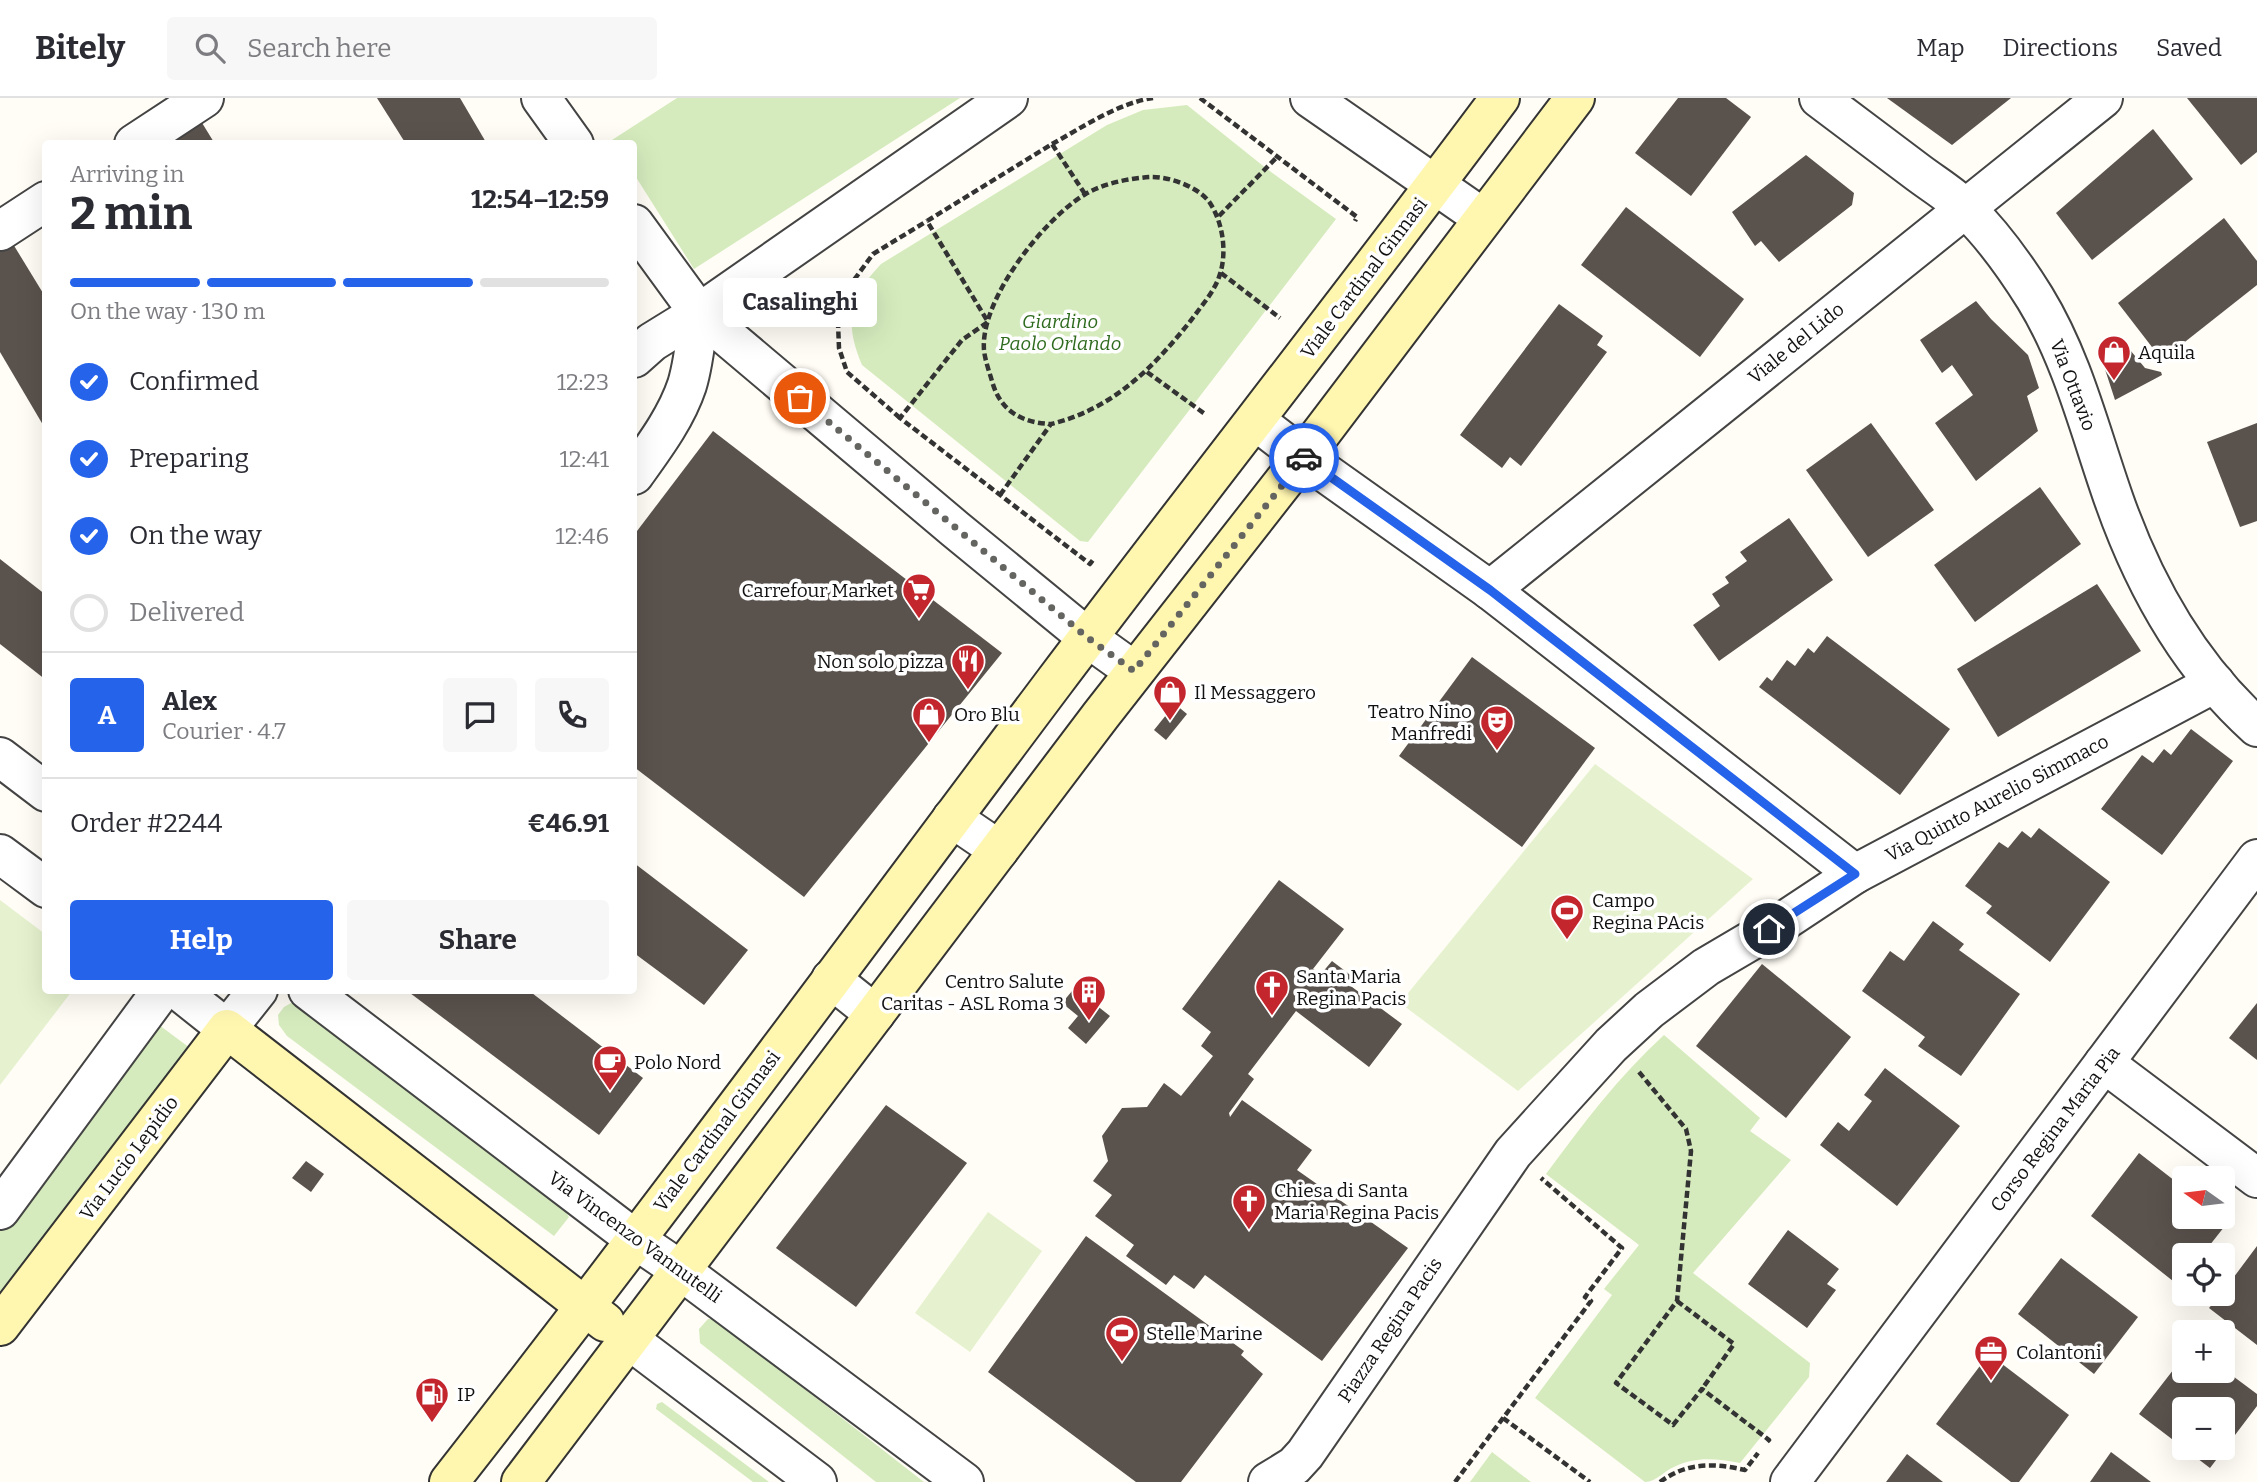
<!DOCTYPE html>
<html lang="en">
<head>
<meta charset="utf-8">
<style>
	:root { --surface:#fff; --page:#f7f7f7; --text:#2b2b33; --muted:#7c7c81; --line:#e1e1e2; --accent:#2563eb }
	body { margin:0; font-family:Bitter,serif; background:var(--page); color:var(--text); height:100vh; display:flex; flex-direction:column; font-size:26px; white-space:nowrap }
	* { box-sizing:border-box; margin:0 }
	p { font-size:23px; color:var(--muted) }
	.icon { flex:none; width:38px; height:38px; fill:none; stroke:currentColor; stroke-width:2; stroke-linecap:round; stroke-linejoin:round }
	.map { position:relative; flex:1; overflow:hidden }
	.sheet { position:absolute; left:42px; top:42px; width:595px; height:854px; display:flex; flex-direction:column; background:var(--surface); border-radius:7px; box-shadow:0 7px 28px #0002 }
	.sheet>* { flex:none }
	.needle { width:46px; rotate:284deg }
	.buttons { position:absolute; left:2172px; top:1068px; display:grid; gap:14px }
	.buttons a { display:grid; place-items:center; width:63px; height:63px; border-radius:7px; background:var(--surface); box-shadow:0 7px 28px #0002; font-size:35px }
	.pin { position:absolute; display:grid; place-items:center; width:60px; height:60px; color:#fff; margin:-30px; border:4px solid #fff; border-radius:50%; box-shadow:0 2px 7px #0007 }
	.courier { position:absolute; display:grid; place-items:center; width:70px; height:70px; margin:-35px; border:5px solid #2563eb; border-radius:50%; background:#fff; color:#222; box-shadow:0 2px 9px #0007 }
	.bubble { position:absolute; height:49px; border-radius:7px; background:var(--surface); box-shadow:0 7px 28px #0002; font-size:23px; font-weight:700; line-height:49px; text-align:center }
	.overview em { font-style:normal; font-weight:700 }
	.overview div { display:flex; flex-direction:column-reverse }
	.overview { display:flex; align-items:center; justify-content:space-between; height:119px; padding:0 28px }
	h1 { font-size:46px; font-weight:700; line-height:52px }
	.bar { display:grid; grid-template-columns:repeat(4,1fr); gap:10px 7px; align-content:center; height:84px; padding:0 28px }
	.bar i { height:9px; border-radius:5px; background:var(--line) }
	.bar .on { background:var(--accent) }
	.bar p { grid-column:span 4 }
	.line { display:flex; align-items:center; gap:18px; padding:0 28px; border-top:2px solid var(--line) }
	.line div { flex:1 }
	.round { display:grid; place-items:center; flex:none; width:74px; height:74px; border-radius:7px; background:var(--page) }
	ol { padding:0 28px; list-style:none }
	li { display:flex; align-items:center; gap:21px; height:77px }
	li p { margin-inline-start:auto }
	li .icon { padding:7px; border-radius:50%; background:var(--accent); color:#fff; stroke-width:4 }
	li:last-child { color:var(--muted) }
	li i { width:38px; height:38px; border:4px solid var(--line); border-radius:50% }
	.action { display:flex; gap:14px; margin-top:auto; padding:14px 28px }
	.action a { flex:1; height:80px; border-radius:7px; background:var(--accent); color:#fff; font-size:28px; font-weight:700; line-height:80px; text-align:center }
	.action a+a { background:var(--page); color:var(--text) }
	header { display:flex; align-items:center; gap:42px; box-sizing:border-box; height:98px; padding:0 35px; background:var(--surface); border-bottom:2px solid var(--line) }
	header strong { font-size:33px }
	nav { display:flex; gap:38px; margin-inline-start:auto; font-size:24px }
	.search { width:490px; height:63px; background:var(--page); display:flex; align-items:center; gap:18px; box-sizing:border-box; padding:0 24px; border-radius:7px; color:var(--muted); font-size:26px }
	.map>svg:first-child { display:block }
	.green { fill:#d5ebbd }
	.pitch { fill:#e6f2cf }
	.building { fill:#5a524d; fill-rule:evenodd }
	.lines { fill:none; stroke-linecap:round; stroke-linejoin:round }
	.street-casing { stroke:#444; stroke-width:42 }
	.secondary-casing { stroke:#333; stroke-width:42 }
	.path { stroke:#333; stroke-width:4.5; stroke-dasharray:7 3.5; stroke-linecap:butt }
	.street { stroke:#fff; stroke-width:38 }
	.secondary { stroke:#fff6b0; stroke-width:38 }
	.done { stroke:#646461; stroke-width:7; stroke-dasharray:0 12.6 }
	.route { stroke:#2563eb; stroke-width:9 }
	.labels { text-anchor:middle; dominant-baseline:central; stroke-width:7; stroke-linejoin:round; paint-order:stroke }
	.street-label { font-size:19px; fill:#111; stroke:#fff }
	.park-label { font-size:19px; font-style:italic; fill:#2f6b1f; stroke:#fff }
	.poi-label { font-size:19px; fill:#111; stroke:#fff; text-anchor:start }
</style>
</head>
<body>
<header>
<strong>Bitely</strong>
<div class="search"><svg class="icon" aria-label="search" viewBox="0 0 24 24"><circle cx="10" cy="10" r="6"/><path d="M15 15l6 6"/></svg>Search here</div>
<nav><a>Map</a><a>Directions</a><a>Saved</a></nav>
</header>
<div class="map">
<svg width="2257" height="1384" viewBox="0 0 2257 1384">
	<rect width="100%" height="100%" fill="#fffdf5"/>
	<g class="green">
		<path d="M677 0H960L694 171 634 76V46L614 45 612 42Z"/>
		<path d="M1187 7 1267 71 1336 121 1088 444 1080 443 862 267C844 224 849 200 881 166L1107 27 1143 12Z"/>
		<path d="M291 905 301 908 566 1114 569 1119 554 1138 287 938 279 927 278 917 284 909Z"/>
		<path d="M155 924 194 953 0 1209V1129Z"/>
		<path d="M1664 937 1760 1020 1750 1033 1791 1062 1693 1175 1810 1265 1809 1279 1740 1365C1717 1361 1696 1358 1674 1369 1664 1373 1656 1384 1645 1384L1535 1300 1612 1197 1604 1191 1639 1147 1546 1076C1582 1027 1619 978 1664 937Z"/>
		<path d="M708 1221H715L924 1384H876L700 1245 699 1231Z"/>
		<path d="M662 1304 769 1384H753L656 1311 657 1306Z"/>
		<path d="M1492 1354 1531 1384H1470Z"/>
	</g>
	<g class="pitch">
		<path d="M1595 666 1753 781 1518 993 1400 905Z"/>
		<path d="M0 802 45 836 46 892 72 893 0 987Z"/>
		<path d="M988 1114 1042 1153 970 1254 915 1215Z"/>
	</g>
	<g class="building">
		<path d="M377 0H460L487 46H406Z"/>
		<path d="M1678 0H1726L1751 19 1691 98 1635 55Z"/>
		<path d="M1887 0H2011L1952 47Z"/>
		<path d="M2187 0H2257V54L2241 67Z"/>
		<path d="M199 20 215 46H160Z"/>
		<path d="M2153 31 2193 81 2092 162 2056 115Z"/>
		<path d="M1806 57 1854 95 1852 107 1779 164 1761 143 1755 148 1732 114Z"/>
		<path d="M1626 109 1744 201 1700 259 1581 167Z"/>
		<path d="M2224 120 2257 163V187L2162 262 2118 205Z"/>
		<path d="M13 146 46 200V332L0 254V154Z"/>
		<path d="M1976 203 1991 221 2028 257 2039 290 2027 298 2038 333 1976 383 1935 325 1973 297 1952 267 1942 275 1920 242Z"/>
		<path d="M1559 206 1603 238 1597 247 1607 254 1521 368 1510 359 1502 370 1460 337Z"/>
		<path d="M2121 241 2145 270 2161 274 2162 277 2115 302 2100 256Z"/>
		<path d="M1871 325 1934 412 1868 459 1806 372Z"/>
		<path d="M2257 325V423L2240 429 2207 344Z"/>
		<path d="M713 333 1002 555 804 799 634 669V437Z"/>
		<path d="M2040 389 2081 446 1975 524 1934 467Z"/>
		<path d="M1789 420 1833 482 1719 563 1693 527 1720 508 1712 496 1729 485 1725 479 1747 463 1740 454Z"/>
		<path d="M0 461 46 497V582L0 546Z"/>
		<path d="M2097 486 2141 553 1998 639 1957 571Z"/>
		<path d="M1827 538 1950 631 1900 697 1759 589 1767 579 1772 583 1787 562 1795 568 1808 550 1814 555Z"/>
		<path d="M1472 559 1595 650 1522 749 1399 658Z"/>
		<path d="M1175 606 1187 616 1166 642 1154 632Z"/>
		<path d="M2191 631 2233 663 2162 757 2101 711 2142 657 2153 665 2164 651 2171 657Z"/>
		<path d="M2039 730 2110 784 2050 864 1986 815 1992 808 1965 788 1999 744 2008 750 2022 733 2031 740Z"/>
		<path d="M634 765 748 852 704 907 634 855Z"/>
		<path d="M1279 782 1344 831 1313 871 1321 876 1332 863 1353 879 1348 886 1402 926 1369 969 1296 913 1248 976 1254 981 1229 1015 1230 1019 1242 1002 1312 1052 1297 1072 1408 1150 1322 1263 1205 1177 1194 1191 1174 1177 1166 1187 1126 1158 1134 1147 1095 1118 1112 1097 1093 1083 1108 1063 1102 1038 1122 1010 1147 1009 1164 985 1181 998 1213 958 1201 948 1211 934 1182 911Z"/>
		<path d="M1933 823 1964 846 1959 852 2020 896 1961 978 1918 948 1925 939 1862 893 1890 853 1904 863Z"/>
		<path d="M1762 866 1851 939 1786 1020 1696 948Z"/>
		<path d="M406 892H528L643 980 599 1037Z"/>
		<path d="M1072 893 1088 907 1091 903 1110 918 1086 946 1068 930 1078 918 1062 905Z"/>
		<path d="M2257 905V962L2229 940Z"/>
		<path d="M1885 970 1960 1028 1897 1108 1820 1047 1838 1024 1849 1033 1872 1003 1864 997Z"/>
		<path d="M886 1007 967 1065 856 1209 776 1150Z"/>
		<path d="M2139 1055 2184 1090V1118H2220L2228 1124 2202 1157H2184V1180L2178 1187 2091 1118Z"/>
		<path d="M306 1063 324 1076 311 1094 292 1080Z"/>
		<path d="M1788 1132 1839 1171 1827 1186 1836 1192 1807 1230 1748 1186Z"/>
		<path d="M1086 1138 1244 1253 1241 1257 1263 1276 1181 1384H1136L988 1274Z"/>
		<path d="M2257 1148V1247L2209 1210 2222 1195Z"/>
		<path d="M2061 1160 2138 1219 2094 1276 2018 1216Z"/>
		<path d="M1989 1256 2069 1317 2019 1384H2011L1936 1326Z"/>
		<path d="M2184 1258V1272H2222V1270L2257 1296V1308L2210 1370 2139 1316ZM2184 1311H2222V1349H2184Z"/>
		<path d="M2111 1354 2151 1384H2090Z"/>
		<path d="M1907 1356 1943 1384H1886Z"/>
	</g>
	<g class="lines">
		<g class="street-casing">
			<g id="street">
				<path d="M541 0 574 46"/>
				<path d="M1310 0 1483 120"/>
				<path d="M1819 0C1851 24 1884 49 1916 73 1933 86 1952 97 1967 112 1994 138 2015 168 2035 200 2073 262 2090 334 2114 402 2144 487 2189 568 2257 629"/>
				<path d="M134 46 204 0"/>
				<path d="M634 126 699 215 955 431 1088 540 1134 573"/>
				<path d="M0 133 46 103"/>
				<path d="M634 260 652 244 699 215 1008 0"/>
				<path d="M1256 323 1303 359 1490 492 1855 776"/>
				<path d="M634 377C654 349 676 320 687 287 694 264 696 239 699 215"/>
				<path d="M1490 492 2103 0"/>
				<path d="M0 659 46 694"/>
				<path d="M952 720 999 752"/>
				<path d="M0 756 46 790"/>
				<path d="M831 881 875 916"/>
				<path d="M178 892 227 931 258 892"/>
				<path d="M308 892 636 1142 680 1172 964 1384"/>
				<path d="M2104 965 2257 1080"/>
				<path d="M0 1112 162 892"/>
				<path d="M628 1241 817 1384"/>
				<path d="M1268 1384 1294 1368 1305 1356 1513 1055 1611 947 1649 912 1706 869 1784 823 1855 776 2215 585"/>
				<path d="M1790 1384 2257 761"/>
			</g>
		</g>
		<g class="secondary-casing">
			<g id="secondary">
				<path d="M0 1228 227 931 605 1224"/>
				<path d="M449 1384C655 1121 854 851 1055 583 1202 388 1354 196 1500 0"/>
				<path d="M521 1384 1101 617 1303 359 1575 0"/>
			</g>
		</g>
		<g class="path">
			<path d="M1200 0 1357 119 1355 123"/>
			<path d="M1052 46C1083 29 1118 5 1153 0"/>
			<path d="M1085 96 1052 46 927 123 988 224 962 242 900 320 1090 466 1093 462"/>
			<path d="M1219 118 1277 59"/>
			<path d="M1221 175 1280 220"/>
			<path d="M1147 274 1205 316"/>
			<path d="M900 320 847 274 839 250 838 225 843 197 873 156 927 123"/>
			<path d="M1000 397 1051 326C1113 311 1154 269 1192 221 1202 207 1215 193 1220 176 1227 154 1223 125 1210 105 1199 89 1169 78 1149 79 1127 81 1103 85 1084 97 1043 122 980 202 984 252 985 262 989 273 992 283 1000 313 1022 325 1051 326"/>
			<path d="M1639 974 1686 1031 1691 1053 1677 1203 1616 1285 1673 1327 1702 1291 1769 1342 1765 1346"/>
			<path d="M1677 1203 1734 1246 1702 1291"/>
			<path d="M1503 1320 1590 1384"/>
			<path d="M1455 1384 1591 1203 1585 1199 1622 1150 1541 1080"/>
			<path d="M1660 1384C1687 1364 1714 1365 1745 1372L1758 1355"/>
		</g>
		<use href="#street" class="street"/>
		<use href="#secondary" class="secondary"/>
	</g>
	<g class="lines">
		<path class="done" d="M800 300 1088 540 1134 573 1304 360"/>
		<path class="route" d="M1304 360 1490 492 1855 776 1769 831"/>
	</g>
	<defs>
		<g id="shop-pin" transform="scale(1.75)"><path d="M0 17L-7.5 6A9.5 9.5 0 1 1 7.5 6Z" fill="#c4262e" stroke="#fff"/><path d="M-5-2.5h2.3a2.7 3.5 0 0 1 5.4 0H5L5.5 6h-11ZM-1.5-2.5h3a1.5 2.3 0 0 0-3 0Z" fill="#fff"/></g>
		<g id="supermarket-pin" transform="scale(1.75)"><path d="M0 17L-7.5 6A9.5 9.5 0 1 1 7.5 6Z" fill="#c4262e" stroke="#fff"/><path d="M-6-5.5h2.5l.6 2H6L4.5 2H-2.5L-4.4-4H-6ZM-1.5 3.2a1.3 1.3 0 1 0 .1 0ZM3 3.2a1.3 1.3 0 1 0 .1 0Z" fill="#fff"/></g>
		<g id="restaurant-pin" transform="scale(1.75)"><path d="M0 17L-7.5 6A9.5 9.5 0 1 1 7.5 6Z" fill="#c4262e" stroke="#fff"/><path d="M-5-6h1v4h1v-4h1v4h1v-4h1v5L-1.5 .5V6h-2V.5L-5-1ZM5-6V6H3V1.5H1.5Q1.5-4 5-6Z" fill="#fff"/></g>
		<g id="theatre-pin" transform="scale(1.75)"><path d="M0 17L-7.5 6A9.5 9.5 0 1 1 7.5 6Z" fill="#c4262e" stroke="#fff"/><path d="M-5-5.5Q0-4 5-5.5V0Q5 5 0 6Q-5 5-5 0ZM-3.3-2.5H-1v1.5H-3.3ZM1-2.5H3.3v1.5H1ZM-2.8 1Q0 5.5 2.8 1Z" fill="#fff"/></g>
		<g id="stadium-pin" transform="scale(1.75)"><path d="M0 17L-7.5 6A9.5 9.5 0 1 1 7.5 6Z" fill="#c4262e" stroke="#fff"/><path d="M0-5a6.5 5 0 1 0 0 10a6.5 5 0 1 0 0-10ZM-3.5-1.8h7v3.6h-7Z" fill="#fff"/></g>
		<g id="church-pin" transform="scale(1.75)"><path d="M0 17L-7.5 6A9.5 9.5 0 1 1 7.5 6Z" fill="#c4262e" stroke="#fff"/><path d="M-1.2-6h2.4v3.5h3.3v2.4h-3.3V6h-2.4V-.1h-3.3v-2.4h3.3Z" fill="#fff"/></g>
		<g id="building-pin" transform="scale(1.75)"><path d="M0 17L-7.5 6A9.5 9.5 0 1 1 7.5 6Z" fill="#c4262e" stroke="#fff"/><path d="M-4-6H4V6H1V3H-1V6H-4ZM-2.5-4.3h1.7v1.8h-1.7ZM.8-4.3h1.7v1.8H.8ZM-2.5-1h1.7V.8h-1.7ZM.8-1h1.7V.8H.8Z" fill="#fff"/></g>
		<g id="cafe-pin" transform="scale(1.75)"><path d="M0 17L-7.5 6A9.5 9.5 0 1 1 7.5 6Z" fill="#c4262e" stroke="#fff"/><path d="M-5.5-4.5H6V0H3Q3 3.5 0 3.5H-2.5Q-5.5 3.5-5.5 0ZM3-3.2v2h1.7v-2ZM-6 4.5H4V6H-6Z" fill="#fff"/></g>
		<g id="office-pin" transform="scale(1.75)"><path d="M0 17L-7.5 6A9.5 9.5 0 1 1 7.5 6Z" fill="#c4262e" stroke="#fff"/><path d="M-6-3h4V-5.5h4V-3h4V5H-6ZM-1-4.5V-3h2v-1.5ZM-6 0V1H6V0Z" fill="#fff"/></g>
		<g id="fuel-pin" transform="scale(1.75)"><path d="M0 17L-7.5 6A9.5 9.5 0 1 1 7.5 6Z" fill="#c4262e" stroke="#fff"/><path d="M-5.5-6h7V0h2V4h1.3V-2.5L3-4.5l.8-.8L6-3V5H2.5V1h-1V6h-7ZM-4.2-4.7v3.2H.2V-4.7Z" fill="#fff"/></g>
	</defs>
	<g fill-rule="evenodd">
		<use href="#shop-pin" x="2114" y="254"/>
		<use href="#supermarket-pin" x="919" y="492"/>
		<use href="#restaurant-pin" x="968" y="563"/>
		<use href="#shop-pin" x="1170" y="594"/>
		<use href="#shop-pin" x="929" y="616"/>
		<use href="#theatre-pin" x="1497" y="624"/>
		<use href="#stadium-pin" x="1567" y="813"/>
		<use href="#church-pin" x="1272" y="889"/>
		<use href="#building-pin" x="1089" y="894"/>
		<use href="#cafe-pin" x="610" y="964"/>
		<use href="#church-pin" x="1249" y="1103"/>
		<use href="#stadium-pin" x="1122" y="1235"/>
		<use href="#office-pin" x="1991" y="1254"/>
		<use href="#fuel-pin" x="432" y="1296"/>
	</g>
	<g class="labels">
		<g class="street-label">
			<text transform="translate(1364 180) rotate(-53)">Viale Cardinal Ginnasi</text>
			<text transform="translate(1796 245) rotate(-39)">Viale del Lido</text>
			<text transform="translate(2073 287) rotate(69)">Via Ottavio</text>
			<text transform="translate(1997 700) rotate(-28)">Via Quinto Aurelio Simmaco</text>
			<text transform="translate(2055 1031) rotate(-53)">Corso Regina Maria Pia</text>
			<text transform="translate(717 1033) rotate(-53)">Viale Cardinal Ginnasi</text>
			<text transform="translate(129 1060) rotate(-53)">Via Lucio Lepidio</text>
			<text transform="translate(635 1139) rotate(36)">Via Vincenzo Vannutelli</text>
			<text transform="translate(1390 1232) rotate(-56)">Piazza Regina Pacis</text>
		</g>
		<g class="park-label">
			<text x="1060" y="223">Giardino<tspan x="1060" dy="22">Paolo Orlando</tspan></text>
		</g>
		<g class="poi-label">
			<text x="2138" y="254">Aquila</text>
			<text x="894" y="492" text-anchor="end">Carrefour Market</text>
			<text x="944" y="563" text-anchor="end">Non solo pizza</text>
			<text x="1194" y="594">Il Messaggero</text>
			<text x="1472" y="613" text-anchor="end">Teatro Nino<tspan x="1472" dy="22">Manfredi</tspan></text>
			<text x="954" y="616">Oro Blu</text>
			<text x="1592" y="802">Campo<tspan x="1592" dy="22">Regina PAcis</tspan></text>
			<text x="1296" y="878">Santa Maria<tspan x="1296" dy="22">Regina Pacis</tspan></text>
			<text x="1064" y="883" text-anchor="end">Centro Salute<tspan x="1064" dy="22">Caritas - ASL Roma 3</tspan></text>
			<text x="634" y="964">Polo Nord</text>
			<text x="1274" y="1092">Chiesa di Santa<tspan x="1274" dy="22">Maria Regina Pacis</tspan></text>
			<text x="1146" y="1235">Stelle Marine</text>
			<text x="2016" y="1254">Colantoni</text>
			<text x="457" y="1296">IP</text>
		</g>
	</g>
</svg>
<div class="buttons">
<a><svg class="needle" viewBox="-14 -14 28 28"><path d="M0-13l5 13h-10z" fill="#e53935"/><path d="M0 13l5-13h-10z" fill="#7c7c81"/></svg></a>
<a><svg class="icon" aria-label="locate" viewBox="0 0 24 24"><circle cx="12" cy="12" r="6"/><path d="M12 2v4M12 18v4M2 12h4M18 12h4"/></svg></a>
<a>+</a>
<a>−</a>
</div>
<div class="pin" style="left:800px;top:300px;background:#ea580c"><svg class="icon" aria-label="bag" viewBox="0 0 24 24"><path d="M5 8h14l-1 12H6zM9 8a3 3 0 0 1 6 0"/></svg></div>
<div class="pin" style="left:1769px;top:831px;background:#1f2937"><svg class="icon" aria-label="home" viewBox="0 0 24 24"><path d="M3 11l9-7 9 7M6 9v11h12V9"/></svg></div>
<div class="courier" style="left:1304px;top:360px"><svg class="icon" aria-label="car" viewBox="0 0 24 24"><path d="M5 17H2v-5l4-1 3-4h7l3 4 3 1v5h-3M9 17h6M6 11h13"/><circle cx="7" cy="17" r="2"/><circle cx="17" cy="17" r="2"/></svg></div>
<div class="bubble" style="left:723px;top:180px;width:154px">Casalinghi</div>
<section class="sheet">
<div class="overview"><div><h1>2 min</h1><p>Arriving in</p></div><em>12:54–12:59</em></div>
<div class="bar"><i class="on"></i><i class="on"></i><i class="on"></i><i></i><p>On the way · 130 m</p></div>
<ol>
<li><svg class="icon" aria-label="check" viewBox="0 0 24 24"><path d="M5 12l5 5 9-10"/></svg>Confirmed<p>12:23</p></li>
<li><svg class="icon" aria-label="check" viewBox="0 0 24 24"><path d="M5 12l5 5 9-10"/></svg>Preparing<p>12:41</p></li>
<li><svg class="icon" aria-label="check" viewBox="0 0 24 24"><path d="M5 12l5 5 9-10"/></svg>On the way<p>12:46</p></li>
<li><i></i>Delivered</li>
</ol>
<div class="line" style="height:126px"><b class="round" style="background:var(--accent);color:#fff">A</b><div><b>Alex</b><p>Courier · 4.7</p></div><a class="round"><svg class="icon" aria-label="chat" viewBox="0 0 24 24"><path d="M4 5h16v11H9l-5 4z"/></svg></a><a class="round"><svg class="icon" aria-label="phone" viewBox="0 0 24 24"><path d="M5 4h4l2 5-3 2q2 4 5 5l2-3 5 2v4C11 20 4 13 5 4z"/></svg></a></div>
<div class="line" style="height:91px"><div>Order #2244</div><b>€46.91</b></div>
<div class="action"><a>Help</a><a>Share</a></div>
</section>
</div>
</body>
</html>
